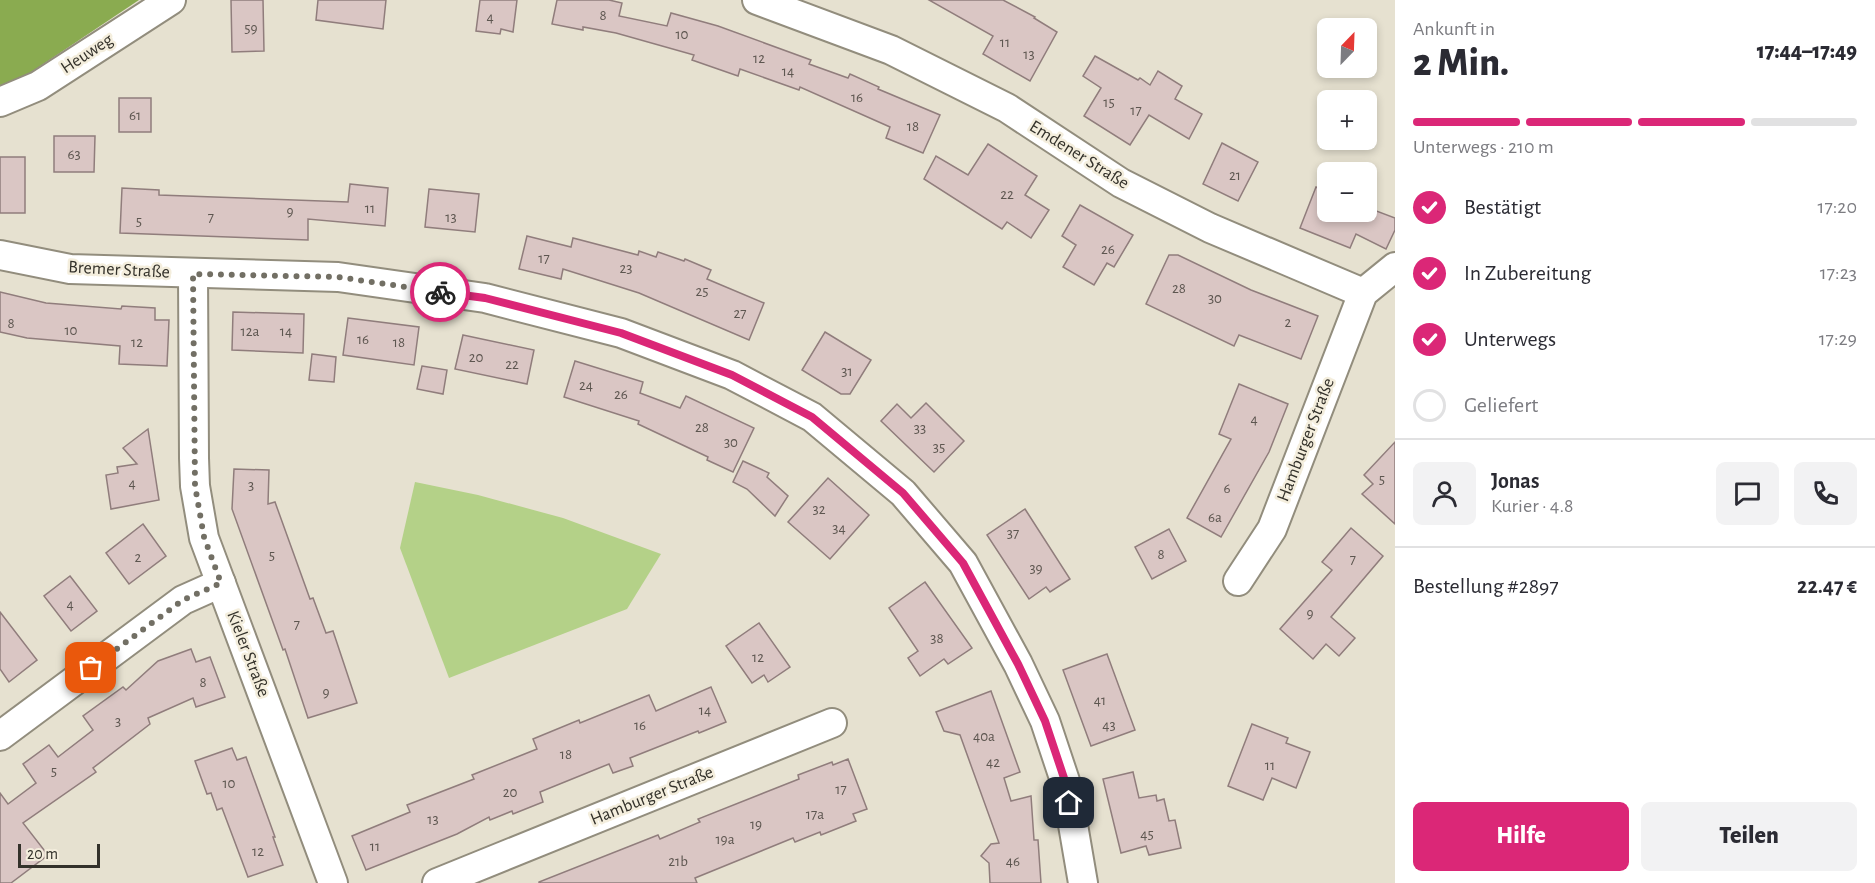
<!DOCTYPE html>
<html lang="de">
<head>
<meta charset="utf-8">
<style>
	:root { --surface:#fff; --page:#f2f2f3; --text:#2b2b33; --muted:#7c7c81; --line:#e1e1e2; --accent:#db2777 }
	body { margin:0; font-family:"Alegreya Sans",sans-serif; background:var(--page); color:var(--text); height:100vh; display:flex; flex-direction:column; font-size:22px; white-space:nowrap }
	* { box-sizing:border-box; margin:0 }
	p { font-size:20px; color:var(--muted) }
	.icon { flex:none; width:33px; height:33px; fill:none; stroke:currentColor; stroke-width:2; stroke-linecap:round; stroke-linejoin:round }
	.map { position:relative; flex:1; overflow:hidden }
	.details { display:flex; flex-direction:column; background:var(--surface); width:480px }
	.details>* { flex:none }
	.needle { width:39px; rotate:23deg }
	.tools { position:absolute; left:1317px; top:18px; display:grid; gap:12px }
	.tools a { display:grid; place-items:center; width:60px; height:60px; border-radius:9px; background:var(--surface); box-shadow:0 3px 9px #0003; font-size:30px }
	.scale { position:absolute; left:18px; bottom:15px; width:82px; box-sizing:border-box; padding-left:6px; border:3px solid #33312a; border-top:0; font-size:16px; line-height:21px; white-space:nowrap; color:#33312a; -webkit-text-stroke:4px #f4eedd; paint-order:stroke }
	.pin { position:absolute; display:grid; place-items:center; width:51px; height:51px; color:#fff; margin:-26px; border-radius:12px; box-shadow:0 3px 9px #0006 }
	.courier { position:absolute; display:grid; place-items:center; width:60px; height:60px; margin:-30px; border:4px solid #db2777; border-radius:50%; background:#fff; color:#222; box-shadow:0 2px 8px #0007 }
	.head em { font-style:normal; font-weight:800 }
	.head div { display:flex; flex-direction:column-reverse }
	.head { display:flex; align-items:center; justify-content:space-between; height:102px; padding:0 18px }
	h1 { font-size:39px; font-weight:800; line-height:45px }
	.bar { display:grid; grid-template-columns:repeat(4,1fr); gap:9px 6px; align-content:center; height:72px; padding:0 18px }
	.bar i { height:8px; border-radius:4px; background:var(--line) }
	.bar .selected { background:var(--accent) }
	.bar p { grid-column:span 4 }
	.line { display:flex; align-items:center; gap:15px; padding:0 18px; border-top:2px solid var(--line) }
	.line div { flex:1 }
	.round { display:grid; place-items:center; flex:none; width:63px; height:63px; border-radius:9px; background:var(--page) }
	ol { padding:0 18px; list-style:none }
	li { display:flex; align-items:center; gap:18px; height:66px }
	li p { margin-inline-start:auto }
	li .icon { padding:6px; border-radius:50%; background:var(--accent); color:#fff; stroke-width:4 }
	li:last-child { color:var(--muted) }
	li i { width:33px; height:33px; border:3px solid var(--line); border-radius:50% }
	.action { display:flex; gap:12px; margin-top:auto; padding:12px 18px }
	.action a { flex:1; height:69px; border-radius:9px; background:var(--accent); color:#fff; font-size:24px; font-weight:800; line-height:69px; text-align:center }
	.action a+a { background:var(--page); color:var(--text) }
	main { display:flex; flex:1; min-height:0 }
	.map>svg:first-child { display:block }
	.green { fill:#b4d188 }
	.forest { fill:#8aab50 }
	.building { fill:#dac6c4; stroke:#907d7c; stroke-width:1.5 }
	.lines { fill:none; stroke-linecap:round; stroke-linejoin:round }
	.minor-casing { stroke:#928d7d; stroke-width:32 }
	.minor { stroke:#fff; stroke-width:28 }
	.done { stroke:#726f64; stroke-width:6; stroke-dasharray:0 10.8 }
	.route { stroke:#db2777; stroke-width:8 }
	.labels { text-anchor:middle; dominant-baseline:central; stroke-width:5; stroke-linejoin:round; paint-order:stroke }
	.number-label { font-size:15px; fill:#5d5650 }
	.street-label { font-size:18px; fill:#33312a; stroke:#f4eedd }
</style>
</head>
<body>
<main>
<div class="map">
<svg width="1395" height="883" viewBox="0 0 1395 883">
	<rect width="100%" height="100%" fill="#e6e1d0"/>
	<path class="green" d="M415 482 478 495 563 518 661 554 627 609 449 678 400 548Z"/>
	<path class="forest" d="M0 0H139L0 93Z"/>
	<g class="building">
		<path d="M231 0H263L264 51 232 52Z"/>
		<path d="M318 0H386L383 29 316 20Z"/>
		<path d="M480 0H517L513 32 501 29 500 34 476 31Z"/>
		<path d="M557 0H609L622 3 619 16 667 26 671 13 718 26 811 60 809 64 848 78 850 74 879 87 878 89 940 115 923 153 886 138 890 127 800 87 799 90 740 69 738 76 692 60 694 55 616 33 583 27V30L552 24Z"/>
		<path d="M929 0H1003L1035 17 1034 18 1057 32 1030 81 983 54 993 36Z"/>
		<path d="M1095 56 1138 80 1140 78 1150 85 1158 71 1182 86 1175 99 1202 114 1189 139 1149 115 1130 145 1084 116 1101 88 1083 76Z"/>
		<rect x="119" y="98" width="32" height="34"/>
		<path d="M54 136H95L94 172H54Z"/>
		<path d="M1222 143 1258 162 1238 201 1203 184Z"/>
		<path d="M988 144 1037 176 1025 195 1049 210 1031 238 1007 222 1002 229 924 179 936 156 968 175Z"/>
		<rect x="0" y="157" width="25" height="56"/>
		<path d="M350 184 388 188 385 226 308 219V240L120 233 122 188 159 190V195L348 202Z"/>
		<path d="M1316 187 1328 192V212H1366V207L1395 218V230L1386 249 1356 234 1350 248 1300 228Z"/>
		<path d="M429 189 479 194 475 232 425 227Z"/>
		<path d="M1080 205 1133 235 1114 267 1107 263 1094 285 1063 267 1076 245 1062 236Z"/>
		<path d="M527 236 571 247 573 238 638 255 639 251 656 257 658 252 684 261 685 259 711 270 707 279 764 303 749 340 639 293 563 269 561 279 519 269Z"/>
		<path d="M1169 255H1178L1251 290 1318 316 1301 359 1239 335 1234 346 1146 304Z"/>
		<path d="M0 292 46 303 121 309 122 306 155 308V320H169L167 366 119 364 120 346 27 338 0 332Z"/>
		<path d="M233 312 304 314 303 353 232 350Z"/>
		<path d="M348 318 419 327 414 365 343 355Z"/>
		<path d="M825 332 871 360 850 394H841L802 370Z"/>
		<path d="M463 335 534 350 527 384 455 369Z"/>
		<path d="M312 354 336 357 334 382 309 380Z"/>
		<path d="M575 361 643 382 640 393 680 408 686 396 754 428 733 472 707 460 708 457 638 424 639 421 564 397Z"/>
		<path d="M422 366 447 370 443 394 417 389Z"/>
		<path d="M1239 384 1288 404 1269 452 1221 537 1187 518 1231 439 1219 434Z"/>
		<path d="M926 403 964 441 934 472 881 421 897 404 911 418Z"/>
		<path d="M148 429 159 500 111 509 106 475 118 473 117 467 137 464 123 448Z"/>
		<path d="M1395 442V524L1362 494 1373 484 1364 475Z"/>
		<path d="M743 461 769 473 767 477 788 496 775 516 747 489 733 482Z"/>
		<path d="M234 469 269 470 268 504 275 502 310 599 313 598 326 633 333 631 357 703 308 718 285 649 283 650 232 509Z"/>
		<path d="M828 478 869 515 830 559 788 522Z"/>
		<path d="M1025 509 1070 579 1050 592 1046 587 1029 599 987 535Z"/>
		<path d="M143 524 166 556 129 584 106 553Z"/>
		<path d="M1351 528 1383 556 1331 617 1355 638 1339 656 1326 644 1313 659 1280 629 1332 570 1322 562Z"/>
		<path d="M1169 529 1186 561 1152 579 1135 547Z"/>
		<path d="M70 576 97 611 71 631 44 596Z"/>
		<path d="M925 582 972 648 948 664 944 659 920 676 908 658 918 651 889 608Z"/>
		<path d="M0 612 37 660 9 682 0 669Z"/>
		<path d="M759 623 790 667 768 682 764 675 752 683 726 646Z"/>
		<path d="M191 649 196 662 210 657 225 697 196 707 193 698 148 718 150 724 93 768 96 772 23 823 48 855 11 883H0V793L8 804 36 783 23 764 49 745 58 757 93 730 83 716 123 687 126 690 158 661Z"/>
		<path d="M1107 654 1135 730 1091 746 1063 670Z"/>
		<path d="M711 687 726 722 699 733 698 731 630 758 633 766 613 773 609 764 540 792 543 802 513 814 512 811 490 820 489 817 457 834 366 870 352 836 410 812 407 805 474 779 472 775 537 749 533 739 579 720 580 723 649 695 656 711Z"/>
		<path d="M991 691 1020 772 1004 778 1011 801 1031 796 1034 840H1038L1041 883H990L989 863 981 856 991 844 999 843 960 735 944 731 936 712Z"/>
		<path d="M1252 724 1288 738 1286 743 1310 752 1296 788 1272 778 1263 800 1228 786Z"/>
		<path d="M232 748 237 760 246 757 275 837H273L283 865 248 877 222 808 217 810 211 793 207 794 195 761Z"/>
		<path d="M848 759 867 809 853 814 856 821 821 835 820 832 795 842 793 838 695 878 697 883H539V882L658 835 660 839 700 822 698 819 799 779 798 775 832 762 833 765Z"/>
		<path d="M1133 772 1139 798 1156 795 1157 801 1164 799 1169 821 1175 820 1181 848 1149 855 1146 846 1121 853 1103 779Z"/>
	</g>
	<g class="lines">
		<g class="minor-casing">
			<g id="minor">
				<path d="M757 0 891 50 1007 108 1121 183 1210 228 1363 293"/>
				<path d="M0 102 38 86 171 0"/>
				<path d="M0 255 70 269 338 277 485 298 621 333 732 375 812 417 903 493 963 563 1018 664 1045 721 1066 784 1083 883"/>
				<path d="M193 274 194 458 195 486 204 538 333 883"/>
				<path d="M1238 581 1272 529 1363 293 1395 267"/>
				<path d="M0 736 183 600 221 583"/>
				<path d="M437 883 832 723"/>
			</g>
		</g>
		<use href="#minor" class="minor"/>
	</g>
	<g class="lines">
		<path class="done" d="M91 668 183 600 221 583 204 537 195 486 193 274 338 277 440 292"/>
		<path class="route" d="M440 292 485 298 621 333 732 375 812 417 903 493 963 563 1018 664 1045 721 1066 784 1069 803"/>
	</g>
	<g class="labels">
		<g class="number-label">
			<text x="603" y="15">8</text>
			<text x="490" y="17">4</text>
			<text x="251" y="28">59</text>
			<text x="682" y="34">10</text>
			<text x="1005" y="42">11</text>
			<text x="1029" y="54">13</text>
			<text x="759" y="58">12</text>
			<text x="788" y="71">14</text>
			<text x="857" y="97">16</text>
			<text x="1109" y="102">15</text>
			<text x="1136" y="110">17</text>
			<text x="135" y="115">61</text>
			<text x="913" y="126">18</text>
			<text x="74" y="154">63</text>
			<text x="1235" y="175">21</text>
			<text x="1007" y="194">22</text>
			<text x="370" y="208">11</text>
			<text x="290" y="211">9</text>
			<text x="211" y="217">7</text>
			<text x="451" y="217">13</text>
			<text x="139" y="221">5</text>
			<text x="1108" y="249">26</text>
			<text x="544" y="258">17</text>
			<text x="626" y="268">23</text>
			<text x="1179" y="288">28</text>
			<text x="702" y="291">25</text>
			<text x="1215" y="298">30</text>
			<text x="740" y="313">27</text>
			<text x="1288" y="322">2</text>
			<text x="11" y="323">8</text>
			<text x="71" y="330">10</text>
			<text x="250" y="331">12a</text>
			<text x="286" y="331">14</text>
			<text x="363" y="339">16</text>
			<text x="137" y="342">12</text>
			<text x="399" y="342">18</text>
			<text x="476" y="357">20</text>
			<text x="512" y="364">22</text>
			<text x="847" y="371">31</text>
			<text x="586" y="385">24</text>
			<text x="621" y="394">26</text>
			<text x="1254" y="419">4</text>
			<text x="702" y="427">28</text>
			<text x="920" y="428">33</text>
			<text x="731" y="442">30</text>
			<text x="939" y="447">35</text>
			<text x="1382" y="479">5</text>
			<text x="132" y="483">4</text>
			<text x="251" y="485">3</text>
			<text x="1227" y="488">6</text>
			<text x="819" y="509">32</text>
			<text x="1215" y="517">6a</text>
			<text x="839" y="528">34</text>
			<text x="1013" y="533">37</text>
			<text x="1161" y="554">8</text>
			<text x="272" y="555">5</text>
			<text x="138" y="557">2</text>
			<text x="1353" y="559">7</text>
			<text x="1036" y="568">39</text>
			<text x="70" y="604">4</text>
			<text x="1310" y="613">9</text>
			<text x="297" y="624">7</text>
			<text x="937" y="638">38</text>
			<text x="758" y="657">12</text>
			<text x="203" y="682">8</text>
			<text x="326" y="692">9</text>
			<text x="1100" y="700">41</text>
			<text x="705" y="710">14</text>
			<text x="118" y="721">3</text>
			<text x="640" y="725">16</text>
			<text x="1109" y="725">43</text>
			<text x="984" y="736">40a</text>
			<text x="566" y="754">18</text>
			<text x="993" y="762">42</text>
			<text x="1270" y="765">11</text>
			<text x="54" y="771">5</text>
			<text x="229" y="783">10</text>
			<text x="841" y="789">17</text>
			<text x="510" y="792">20</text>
			<text x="815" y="814">17a</text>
			<text x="433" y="819">13</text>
			<text x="756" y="824">19</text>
			<text x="1147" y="834">45</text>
			<text x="725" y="839">19a</text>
			<text x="375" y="846">11</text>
			<text x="258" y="851">12</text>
			<text x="678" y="861">21b</text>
			<text x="1013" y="861">46</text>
		</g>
		<g class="street-label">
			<text transform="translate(87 54) rotate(-33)">Heuweg</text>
			<text transform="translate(1079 155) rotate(32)">Emdener Straße</text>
			<text transform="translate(119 270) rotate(3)">Bremer Straße</text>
			<text transform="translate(1306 440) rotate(-69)">Hamburger Straße</text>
			<text transform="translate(248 654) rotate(69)">Kieler Straße</text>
			<text transform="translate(652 796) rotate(-22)">Hamburger Straße</text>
		</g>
	</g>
</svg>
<div class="tools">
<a><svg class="needle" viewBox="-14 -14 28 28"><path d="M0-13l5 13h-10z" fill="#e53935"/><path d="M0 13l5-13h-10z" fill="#7c7c81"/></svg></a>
<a>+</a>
<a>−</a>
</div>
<div class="scale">20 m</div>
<div class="pin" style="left:91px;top:668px;background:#ea580c"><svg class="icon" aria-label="bag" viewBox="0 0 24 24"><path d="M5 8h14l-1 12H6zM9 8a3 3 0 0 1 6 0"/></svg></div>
<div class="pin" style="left:1069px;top:803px;background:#1f2937"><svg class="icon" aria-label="home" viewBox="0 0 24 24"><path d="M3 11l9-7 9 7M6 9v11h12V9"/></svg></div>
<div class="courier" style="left:440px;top:292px"><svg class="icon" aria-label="bike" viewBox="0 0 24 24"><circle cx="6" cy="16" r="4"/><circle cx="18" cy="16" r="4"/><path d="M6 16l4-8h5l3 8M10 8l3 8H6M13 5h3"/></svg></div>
</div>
<section class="details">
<div class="head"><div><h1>2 Min.</h1><p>Ankunft in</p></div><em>17:44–17:49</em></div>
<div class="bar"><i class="selected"></i><i class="selected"></i><i class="selected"></i><i></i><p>Unterwegs · 210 m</p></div>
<ol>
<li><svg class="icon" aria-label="check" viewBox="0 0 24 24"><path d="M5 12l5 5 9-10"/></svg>Bestätigt<p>17:20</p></li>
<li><svg class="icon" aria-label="check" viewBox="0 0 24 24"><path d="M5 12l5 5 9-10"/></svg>In Zubereitung<p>17:23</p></li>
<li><svg class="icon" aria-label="check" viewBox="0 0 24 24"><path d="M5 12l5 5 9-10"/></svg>Unterwegs<p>17:29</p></li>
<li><i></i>Geliefert</li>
</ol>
<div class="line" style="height:108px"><a class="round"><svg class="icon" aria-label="person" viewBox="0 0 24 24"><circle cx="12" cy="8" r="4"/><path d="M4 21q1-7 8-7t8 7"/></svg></a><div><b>Jonas</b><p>Kurier · 4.8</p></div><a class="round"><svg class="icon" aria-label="chat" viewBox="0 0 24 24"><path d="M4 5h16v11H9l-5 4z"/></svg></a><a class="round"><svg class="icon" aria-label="phone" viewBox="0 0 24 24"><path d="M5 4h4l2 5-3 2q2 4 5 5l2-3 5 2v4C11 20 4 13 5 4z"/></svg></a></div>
<div class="line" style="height:78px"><div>Bestellung #2897</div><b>22.47 €</b></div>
<div class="action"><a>Hilfe</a><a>Teilen</a></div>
</section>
</main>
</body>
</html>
